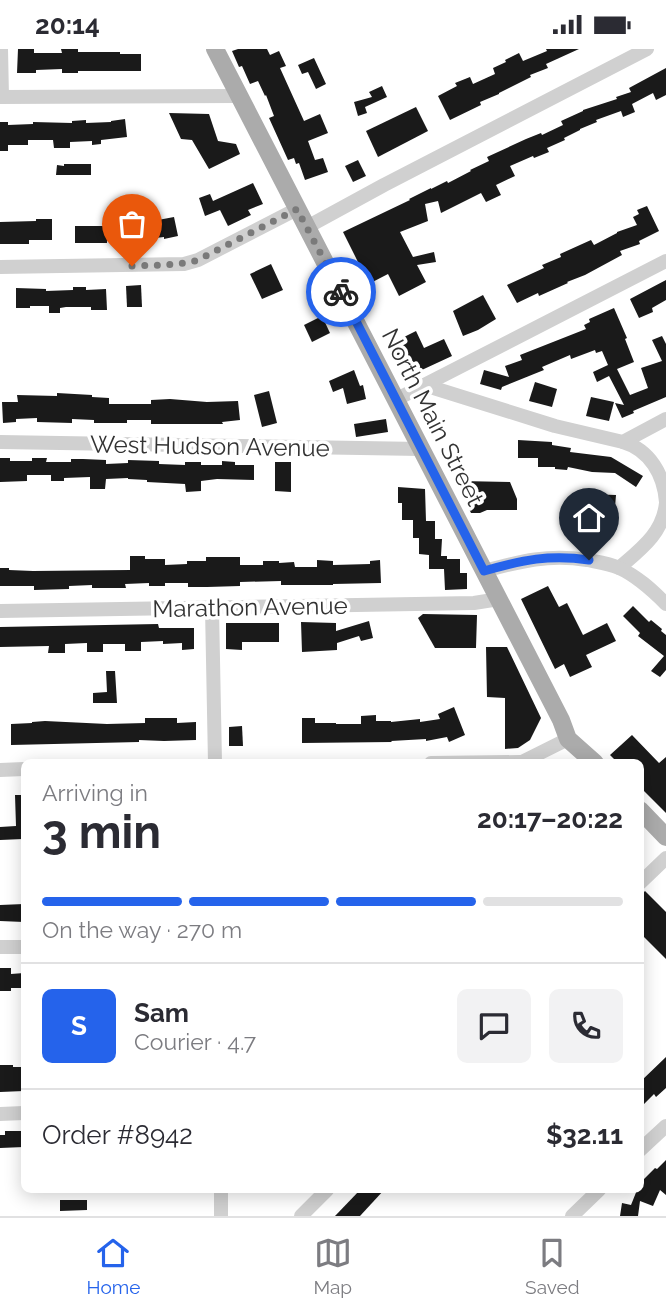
<!DOCTYPE html>
<html lang="en">
<head>
<meta charset="utf-8">
<style>
	:root { --surface:#fff; --page:#f2f2f3; --text:#2b2b33; --muted:#7c7c81; --line:#e1e1e2; --accent:#2563eb }
	body { margin:0; font-family:Raleway,sans-serif; background:var(--page); color:var(--text); height:100vh; display:flex; flex-direction:column; font-size:26px; white-space:nowrap }
	* { box-sizing:border-box; margin:0 }
	p { font-size:23px; color:var(--muted) }
	.icon { flex:none; width:38px; height:38px; fill:none; stroke:currentColor; stroke-width:2; stroke-linecap:round; stroke-linejoin:round }
	.map { position:relative; flex:1; overflow:hidden }
	.drawer { position:absolute; left:21px; top:710px; width:623px; height:434px; display:flex; flex-direction:column; background:var(--surface); border-radius:10px; box-shadow:0 4px 18px #0003 }
	.drawer>* { flex:none }
	.pin { position:absolute; display:grid; place-items:center; width:60px; height:60px; color:#fff; margin:-72px -30px; border-radius:50% 50% 50% 0; rotate:-45deg; box-shadow:0 0 7px #0007 }
	.pin .icon { rotate:45deg }
	.courier { position:absolute; display:grid; place-items:center; width:70px; height:70px; margin:-35px; border:5px solid #2563eb; border-radius:50%; background:#fff; color:#222; box-shadow:0 2px 9px #0007 }
	.overview em { font-style:normal; font-weight:700 }
	.overview div { display:flex; flex-direction:column-reverse }
	.overview { display:flex; align-items:center; justify-content:space-between; height:119px; padding:0 21px }
	h1 { font-size:46px; font-weight:700; line-height:52px }
	.bar { display:grid; grid-template-columns:repeat(4,1fr); gap:10px 7px; align-content:center; height:84px; padding:0 21px }
	.bar i { height:9px; border-radius:5px; background:var(--line) }
	.bar .on { background:var(--accent) }
	.bar p { grid-column:span 4 }
	.line { display:flex; align-items:center; gap:18px; padding:0 21px; border-top:2px solid var(--line) }
	.line div { flex:1 }
	.round { display:grid; place-items:center; flex:none; width:74px; height:74px; border-radius:10px; background:var(--page) }
	.status { display:flex; justify-content:space-between; align-items:center; height:49px; padding:0 35px; background:var(--surface); direction:ltr }
	.status svg { height:19px; fill:currentColor }
	.dock { display:flex; justify-content:space-around; align-items:center; height:98px; border-top:2px solid var(--line); background:var(--surface); font-size:19px; color:var(--muted) }
	.dock a { display:grid; justify-items:center; gap:4px }
	.dock .on { color:var(--accent) }
	.map>svg:first-child { display:block }
	.building { fill:#1a1a1a }
	.lines { fill:none; stroke-linecap:round; stroke-linejoin:round }
	.minor { stroke:#d0d0d0; stroke-width:14 }
	.major { stroke:#ababab; stroke-width:18 }
	.done { stroke:#7a7a7a; stroke-width:7; stroke-dasharray:0 12.6 }
	.route { stroke:#2563eb; stroke-width:9 }
	.labels { text-anchor:middle; dominant-baseline:central; stroke-width:7; stroke-linejoin:round; paint-order:stroke }
	.street-label { font-size:24px; fill:#333; stroke:#fff }
</style>
</head>
<body>
<div class="status"><b>20:14</b><svg viewBox="0 0 49 12"><path d="M0 12V9h3v3zM5 12V6h3v6zM10 12V3h3v9zM15 12V0h3v12zM26 1h20v11H26zM47 4h2v5h-2z"/></svg></div>
<div class="map">
<svg width="666" height="1167" viewBox="0 0 666 1167">
	<rect width="100%" height="100%" fill="#fff"/>
	<g class="building">
		<path d="M18 0H34V4H62L61 0H78V3H120V5H141V22H78V24H62V20L36 21V24H17Z"/>
		<path d="M238 0H267L270 6 279 2 286 17 280 19 304 72 320 65 328 84 308 92 315 111 323 109 328 123 305 131 299 114 296 115 294 109 288 111 269 69 274 67 266 46 265 47 258 32 250 35 242 17 239 18 232 2Z"/>
		<path d="M546 0H579L546 15 548 19 530 26 531 28 499 44V45L480 53 481 56 450 71 438 47 457 37 455 34 470 28 473 35 495 25 493 19 506 13 505 11 519 4 523 12 547 2Z"/>
		<path d="M314 9 326 35 316 40 308 23 302 25 298 16Z"/>
		<path d="M666 19V46L656 51 653 44 632 55 635 63 623 68 621 62 596 71 597 73 580 80V81L564 89 565 91 547 99 549 103 534 109 533 107 510 117 515 127 496 136 501 146 486 153 481 144 441 164 438 152 425 155 428 172 400 183 413 208 434 203 436 213 417 216 426 233 399 247 388 225 357 241 347 221 359 215 343 183 410 151 409 150 431 139V140L447 132 448 134 471 122 470 121 489 112 487 108 526 90 541 84 542 86 563 76 561 72 583 62V61L617 50 616 48 631 43 629 39Z"/>
		<path d="M382 37 387 48 365 58 367 64 358 67 354 53 372 48 369 43Z"/>
		<path d="M416 58 428 82 378 108 366 82Z"/>
		<path d="M169 64 209 65 218 92 236 95 240 105 209 120 192 91 181 90Z"/>
		<path d="M125 70 127 88 101 91V95L92 96V92L70 93V99H54L53 91H28V96H8V102H0V73H8V76L33 75V73L72 74V72L86 71V74L111 73V72Z"/>
		<path d="M358 111 366 127 353 133 345 117Z"/>
		<path d="M64 115H91V126H56L57 116 64 117Z"/>
		<path d="M253 134 263 155 248 161 251 166 228 177 220 161 205 167 199 149 210 145 213 152Z"/>
		<path d="M647 157 659 182 639 192 640 195 620 202 622 206 585 226 567 233 568 234 539 247 538 244 517 254 507 236 544 219 542 216 561 208 560 205 591 191 594 196 617 184V183L637 176 633 168 639 165 637 161Z"/>
		<path d="M174 168 178 187 164 190V188L146 190 145 186 127 187V171L158 170V171Z"/>
		<path d="M36 170H52V191H29V195H0V173L36 172Z"/>
		<rect x="75" y="177" width="32" height="17"/>
		<path d="M271 215 283 241 262 250 250 225Z"/>
		<path d="M666 231V251L652 259 653 263 639 269 630 250Z"/>
		<path d="M141 236 142 258H127L126 237Z"/>
		<path d="M73 238H86V241L106 240 107 261H91V258H66L60 259V264H49V257H30V259H16V239L46 240V242L73 241Z"/>
		<path d="M483 246 496 270 478 281 463 287 453 262Z"/>
		<path d="M614 259 627 289 625 290 634 313 617 320 630 346 648 339 641 319 662 312 652 291 662 287 666 295V348L633 362 634 364 622 369 615 354 624 356 609 327 597 333 593 323 608 316 602 302 596 304 595 301 571 310 570 306 542 318 544 321 534 325 502 338 501 341 480 335 484 321 509 328 505 317 522 311 520 306 586 280 584 276 590 273 589 270Z"/>
		<path d="M322 267 330 284 312 293 304 276Z"/>
		<path d="M416 282 424 299 444 290 452 307 411 326 402 309 398 311 390 295Z"/>
		<path d="M354 321 360 337 363 336 366 350 347 355 343 339 333 343 329 332Z"/>
		<path d="M535 333 557 340 552 358 529 352Z"/>
		<path d="M269 342 277 374 262 378 254 346Z"/>
		<path d="M57 344 92 346V348L109 349V355H151V351L170 350 207 353 238 352 240 371 222 373 223 375H151V371H127V374H94V371L72 370V374L37 373V369L16 370V373L3 374 2 353H18L17 346 57 347Z"/>
		<path d="M591 348 614 353 609 372 586 367Z"/>
		<path d="M386 370 388 383 356 388 354 375Z"/>
		<path d="M518 391 552 393V396L571 399 570 403 611 408 643 427 636 438 615 424 592 423 568 418 567 421 555 420V418H538V409H518Z"/>
		<path d="M0 409H10V412H32V409H47L46 413H71V410H83L106 411V415L128 414V411L159 412V415L185 416V413H201V416H222V412L235 413V416H254V431L217 430 201 432V442L186 443 185 435 147 433V431L128 430V429L106 430 105 440H90V428L64 429V432H51V426H27V432L0 433Z"/>
		<path d="M275 413H291V443L275 442Z"/>
		<path d="M460 432 510 433 517 450V461H487L480 464H471L460 440Z"/>
		<path d="M398 438 425 440 426 472H435V490H442L441 507H447V510H460V524H467V540L445 541 444 520H429V506L419 505V489H413V471H402V454H398Z"/>
		<path d="M585 445 616 446 615 458H604V465H596V474H584Z"/>
		<path d="M130 507H145V510H165V516L187 515V512H206V508H240V516H263V512H279V514L294 513 295 518H317V511L333 512V516L370 515V512L380 511 381 534 333 535V536H281V532L240 533V537L207 538H188V534H165V537H149V534L125 535 126 539H92V536L69 537V540L34 541V537H0V519H9V521L33 522 130 521Z"/>
		<path d="M548 537 559 558 567 554 583 586 607 574 616 592 586 606 592 618 570 628 564 615 555 620 521 550Z"/>
		<path d="M633 557 649 573 651 571 662 580 661 582 666 586V621L660 628 651 622 664 607 638 587 640 584 623 567Z"/>
		<path d="M423 565 477 566 476 599H435L418 569Z"/>
		<path d="M369 572 373 589 361 592 359 587 337 594V601L302 603 301 573 336 574V582Z"/>
		<path d="M226 574H279V593H242V601L226 600Z"/>
		<path d="M158 575 159 579H194V600L182 601V594L163 595V592L141 593V602H125V595H103V603H87V594L65 595V604H48L49 597 0 598V578Z"/>
		<path d="M486 598H507L541 669 530 691 518 699 505 700V649L487 648Z"/>
		<path d="M106 622H115L117 654H93V644L107 643Z"/>
		<path d="M454 658 465 686 449 693 447 688 426 692V690L391 692 392 693 302 694V669H315V674H336V675H361V667L376 666V672H391V673L420 670V673L440 670 438 665Z"/>
		<path d="M145 669H177V674L196 673V691L164 692 139 691V693L11 696V675L32 674V673L45 672 107 675 145 674Z"/>
		<path d="M242 677 243 697H229V678Z"/>
		<path d="M632 686 659 714 666 708V764L640 738V714H618L610 706Z"/>
		<path d="M15 746H24L23 790 0 791V778L16 777Z"/>
		<path d="M645 842 666 863V910L640 884V847Z"/>
		<path d="M24 855V873L0 872V856Z"/>
		<path d="M0 919H11V925L24 924V939H11V942H0Z"/>
		<path d="M666 1008V1039L656 1048 654 1045 640 1059V1033Z"/>
		<path d="M0 1016H13V1018H24V1042L0 1043Z"/>
		<path d="M5 1082H24V1098L0 1099V1086H5Z"/>
		<path d="M666 1111V1146L660 1141 653 1157 640 1152 638 1167H620L622 1154 631 1156 637 1141H640V1134L655 1119 657 1120Z"/>
		<path d="M360 1141H384L360 1167H335Z"/>
		<path d="M60 1151H87V1161L60 1162Z"/>
	</g>
	<g class="lines">
		<g class="minor">
			<path d="M1 0 2 48"/>
			<path d="M0 48 239 47"/>
			<path d="M307 178 384 136 647 0"/>
			<path d="M0 218 184 215 198 211 297 160"/>
			<path d="M424 336 555 377 623 393 666 370"/>
			<path d="M397 350 666 212"/>
			<path d="M0 393 421 400"/>
			<path d="M623 393C650 401 664 426 666 453"/>
			<path d="M619 519C641 500 663 484 666 454"/>
			<path d="M484 522C521 512 549 505 587 511 597 513 608 514 619 519 637 527 652 541 666 555"/>
			<path d="M212 559 215 714"/>
			<path d="M0 562 474 554 499 550"/>
			<path d="M431 714 521 713"/>
			<path d="M520 714 568 690"/>
			<path d="M0 721 24 720"/>
			<path d="M640 834 666 809"/>
			<path d="M0 898H24"/>
			<path d="M0 1065 24 1064"/>
			<path d="M640 1101 666 1077"/>
			<path d="M221 1141V1167"/>
			<path d="M301 1167 327 1141"/>
			<path d="M572 1167 599 1141"/>
		</g>
		<g class="major">
			<path d="M215 0 561 671 568 690 595 714"/>
			<path d="M640 761 666 788"/>
		</g>
	</g>
	<g class="lines">
		<path class="done" d="M132 217C155 216 177 217 198 211L297 160 341 243"/>
		<path class="route" d="M341 243 484 522C522 511 550 505 589 511"/>
	</g>
	<g class="labels">
		<g class="street-label">
			<text transform="translate(433 368) rotate(63)">North Main Street</text>
			<text transform="translate(210 397) rotate(1)">West Hudson Avenue</text>
			<text transform="translate(250 558) rotate(-1)">Marathon Avenue</text>
		</g>
	</g>
</svg>
<div class="pin" style="left:132px;top:217px;background:#ea580c"><svg class="icon" aria-label="bag" viewBox="0 0 24 24"><path d="M5 8h14l-1 12H6zM9 8a3 3 0 0 1 6 0"/></svg></div>
<div class="pin" style="left:589px;top:511px;background:#1f2937"><svg class="icon" aria-label="home" viewBox="0 0 24 24"><path d="M3 11l9-7 9 7M6 9v11h12V9"/></svg></div>
<div class="courier" style="left:341px;top:243px"><svg class="icon" aria-label="bike" viewBox="0 0 24 24"><circle cx="6" cy="16" r="4"/><circle cx="18" cy="16" r="4"/><path d="M6 16l4-8h5l3 8M10 8l3 8H6M13 5h3"/></svg></div>
<section class="drawer">
<div class="overview"><div><h1>3 min</h1><p>Arriving in</p></div><em>20:17–20:22</em></div>
<div class="bar"><i class="on"></i><i class="on"></i><i class="on"></i><i></i><p>On the way · 270 m</p></div>
<div class="line" style="height:126px"><b class="round" style="background:var(--accent);color:#fff">S</b><div><b>Sam</b><p>Courier · 4.7</p></div><a class="round"><svg class="icon" aria-label="chat" viewBox="0 0 24 24"><path d="M4 5h16v11H9l-5 4z"/></svg></a><a class="round"><svg class="icon" aria-label="phone" viewBox="0 0 24 24"><path d="M5 4h4l2 5-3 2q2 4 5 5l2-3 5 2v4C11 20 4 13 5 4z"/></svg></a></div>
<div class="line" style="height:91px"><div>Order #8942</div><b>$32.11</b></div>
</section>
</div>
<nav class="dock">
<a class="on"><svg class="icon" aria-label="home" viewBox="0 0 24 24"><path d="M3 11l9-7 9 7M6 9v11h12V9"/></svg>Home</a>
<a><svg class="icon" aria-label="map" viewBox="0 0 24 24"><path d="M3 6l6-2 6 2 6-2v14l-6 2-6-2-6 2zM9 4v14M15 6v14"/></svg>Map</a>
<a><svg class="icon" aria-label="saved" viewBox="0 0 24 24"><path d="M7 4h10v16l-5-4-5 4z"/></svg>Saved</a>
</nav>
</body>
</html>
